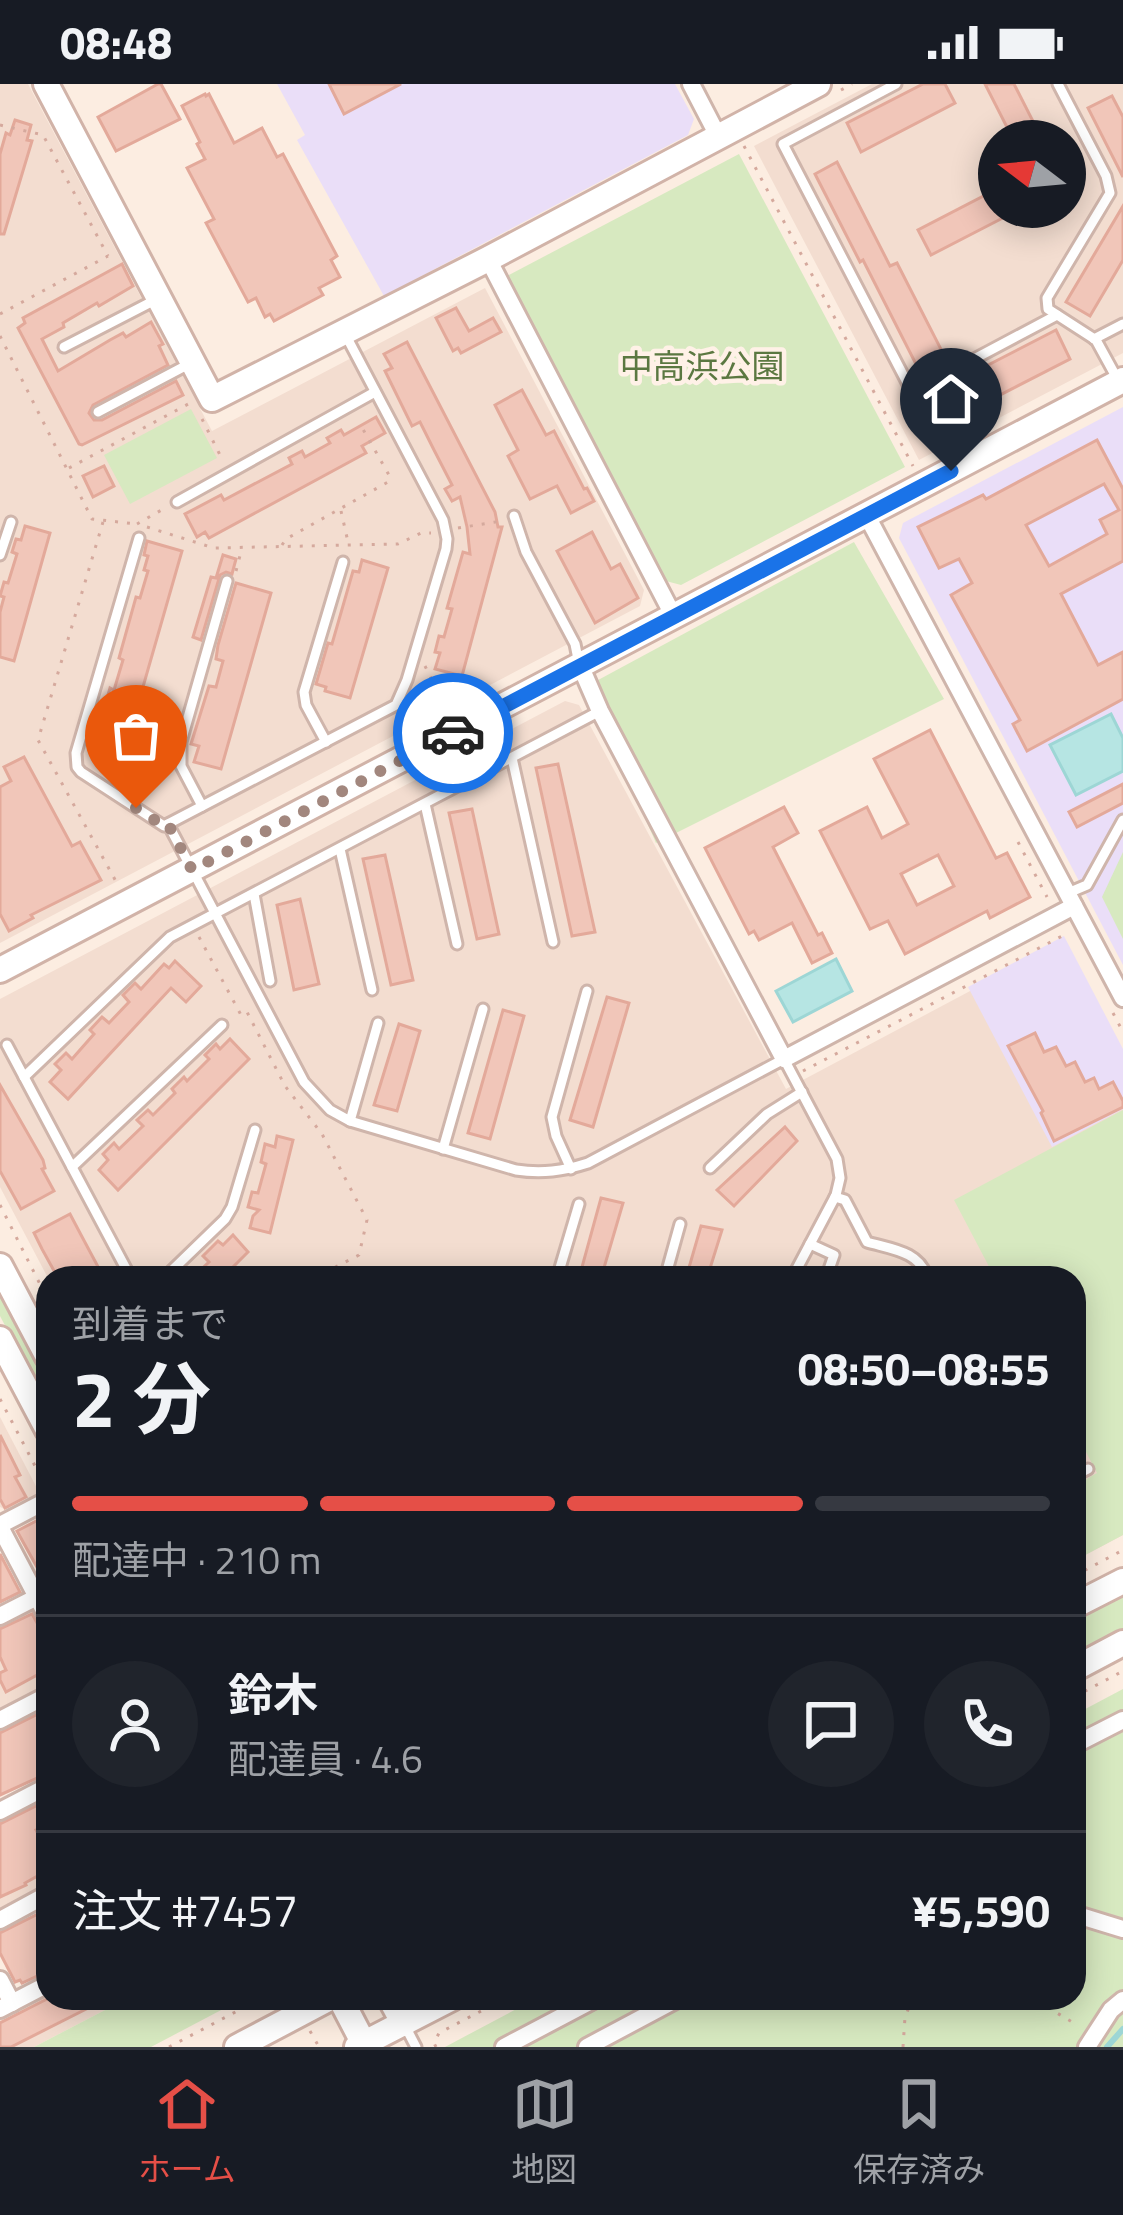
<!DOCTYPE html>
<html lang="ja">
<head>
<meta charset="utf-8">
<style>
	:root { --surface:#171b24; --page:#20242c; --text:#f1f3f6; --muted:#9ea1a6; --line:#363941; --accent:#e54f47 }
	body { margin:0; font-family:"Titillium Web","Noto Sans JP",sans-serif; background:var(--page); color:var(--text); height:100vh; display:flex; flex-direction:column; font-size:45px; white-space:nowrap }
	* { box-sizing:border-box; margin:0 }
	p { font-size:39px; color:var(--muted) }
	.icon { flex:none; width:66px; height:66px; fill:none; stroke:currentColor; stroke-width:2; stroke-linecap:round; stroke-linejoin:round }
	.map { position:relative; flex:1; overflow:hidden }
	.details { position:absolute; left:36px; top:1182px; width:1050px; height:744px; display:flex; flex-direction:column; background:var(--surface); border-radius:36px; box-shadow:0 6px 30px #0003 }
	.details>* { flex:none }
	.needle { width:78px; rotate:286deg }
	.controls { position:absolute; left:978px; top:36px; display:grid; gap:24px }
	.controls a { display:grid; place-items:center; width:108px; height:108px; border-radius:50%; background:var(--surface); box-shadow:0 6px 30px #0003; font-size:60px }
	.pin { position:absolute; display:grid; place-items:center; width:102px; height:102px; color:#fff; margin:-123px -51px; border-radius:50% 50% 50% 0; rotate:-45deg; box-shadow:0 0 12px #0007 }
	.pin .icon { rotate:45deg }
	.courier { position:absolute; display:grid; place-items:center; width:120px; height:120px; margin:-60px; border:9px solid #1a73e8; border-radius:50%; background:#fff; color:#222; box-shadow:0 3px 15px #0007 }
	.headline em { font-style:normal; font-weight:700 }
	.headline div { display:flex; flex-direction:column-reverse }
	.headline { display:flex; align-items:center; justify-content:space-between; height:204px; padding:0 36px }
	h1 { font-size:78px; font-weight:700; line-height:90px }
	.bar { display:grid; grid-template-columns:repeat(4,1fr); gap:18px 12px; align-content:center; height:144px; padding:0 36px }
	.bar i { height:15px; border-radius:9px; background:var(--line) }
	.bar .active { background:var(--accent) }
	.bar p { grid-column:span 4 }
	.line { display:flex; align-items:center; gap:30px; padding:0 36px; border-top:3px solid var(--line) }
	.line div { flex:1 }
	.round { display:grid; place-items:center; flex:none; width:126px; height:126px; border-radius:63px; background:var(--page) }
	.status { display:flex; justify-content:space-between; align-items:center; height:84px; padding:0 60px; background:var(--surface); direction:ltr }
	.status svg { height:33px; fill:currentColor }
	.tab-bar { display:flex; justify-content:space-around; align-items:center; height:168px; border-top:3px solid var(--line); background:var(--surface); font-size:33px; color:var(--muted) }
	.tab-bar a { display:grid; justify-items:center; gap:6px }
	.tab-bar .active { color:var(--accent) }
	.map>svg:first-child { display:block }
	.residential { fill:#f3ddd0; fill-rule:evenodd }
	.education { fill:#eadef8 }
	.green { fill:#d7e9c0 }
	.water { fill:#b6e5e3; stroke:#9dd6d5; stroke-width:3 }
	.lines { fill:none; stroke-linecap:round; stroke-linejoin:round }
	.stream { stroke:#9dd6d5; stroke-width:6 }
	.building { fill:#f1c6b9; stroke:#e3a99a; stroke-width:3; fill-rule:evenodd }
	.lane-casing { stroke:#cfb5ab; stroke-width:15 }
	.street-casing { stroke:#cfb5ab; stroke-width:22 }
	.secondary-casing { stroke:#d1b3a8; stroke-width:30 }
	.path { stroke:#d5a99d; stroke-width:3; stroke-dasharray:3 9; stroke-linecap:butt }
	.lane { stroke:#fff; stroke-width:9 }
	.street { stroke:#fff; stroke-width:16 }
	.secondary { stroke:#fff; stroke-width:24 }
	.done { stroke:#a2877e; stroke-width:12; stroke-dasharray:0 21.6 }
	.route { stroke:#1a73e8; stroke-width:15 }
	.labels { text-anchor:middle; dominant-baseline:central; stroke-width:9; stroke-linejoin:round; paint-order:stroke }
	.park-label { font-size:33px; fill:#5b7841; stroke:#fff1e7 }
</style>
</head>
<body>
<div class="status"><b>08:48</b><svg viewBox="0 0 49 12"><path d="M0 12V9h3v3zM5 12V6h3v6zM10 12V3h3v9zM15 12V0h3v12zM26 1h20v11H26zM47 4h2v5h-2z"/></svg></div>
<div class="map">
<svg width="1123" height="1963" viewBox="0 0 1123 1963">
	<rect width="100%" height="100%" fill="#fcede1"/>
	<g class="residential">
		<path d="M0 0H28L212 347 485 204 644 506 640 522 0 859Z"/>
		<path d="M872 0H1123V269L919 376 754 62ZM999 57H1065V123H999Z"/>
		<path d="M565 617 579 621 786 1005 1064 857 1123 967V1451L1074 1477V1194H48L0 1103V915Z"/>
		<path d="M0 1333 40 1410 9 1427 0 1423Z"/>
		<path d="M28 1527 38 1530 48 1547V1601L0 1627V1542Z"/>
		<path d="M48 1709V1802L0 1827V1734Z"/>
		<path d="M48 1910V1914H128L34 1963H0V1936Z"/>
	</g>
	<g class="education">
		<path d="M277 0H675L694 35 688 51 384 212 297 56 305 51Z"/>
		<path d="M1123 323V881L899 454 903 439Z"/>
		<path d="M1064 852 1123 965V1025L1052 1063 968 903Z"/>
	</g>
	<g class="green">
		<path d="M739 70 905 383 681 501 666 497 507 192Z"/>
		<path d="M191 325 217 374 130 420 104 371Z"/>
		<path d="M854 458 944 615 656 759 587 602Z"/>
		<path d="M1123 768V855L1102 813Z"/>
		<path d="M1123 1026V1451L1074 1477V1402L1097 1389 1074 1345V1194H995L954 1116Z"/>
		<path d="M0 1209 48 1300V1313L44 1315 0 1232Z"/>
		<path d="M1123 1511V1547L1074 1572V1536Z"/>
		<path d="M1123 1605V1963H445L537 1914H1074V1631Z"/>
		<path d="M128 1914H244L151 1963H34Z"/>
	</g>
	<g class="water">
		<path d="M1111 630 1123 654V687L1076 711 1050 661Z"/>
		<path d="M836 875 852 907 793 938 776 907Z"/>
	</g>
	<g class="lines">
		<path class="stream" d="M1107 1963 1123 1945"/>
	</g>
	<g class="building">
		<path d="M158 0H161L180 35 116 67 98 33Z"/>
		<path d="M329 0H401L344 30Z"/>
		<path d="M923 0H945L955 19 861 68 847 39Z"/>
		<path d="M985 0H1014L1043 57H1014Z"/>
		<path d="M205 10 206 12 209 10 234 59 262 44 277 73 283 70 337 172 331 176 340 193 319 204 323 211 274 237 270 230 265 233 256 214 248 218 206 139 214 135 187 84 205 75 197 60 200 58 182 22Z"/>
		<path d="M1112 12 1123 33V93L1088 24Z"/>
		<path d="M15 36 31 41 27 56 32 57 4 150H0V70L6 49 10 51Z"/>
		<path d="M837 78 890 182 897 179 948 279 922 292 863 176 860 178 815 90Z"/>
		<path d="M999 104V123H1024L931 171 918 146Z"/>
		<path d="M1123 122V176L1090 232 1066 218Z"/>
		<path d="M122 180 133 202 99 222 97 219 63 239 64 243 42 255 58 287 110 256 123 249 126 253 151 238 163 260 159 262 168 281 93 321 89 329 94 336H102L176 297 183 311 82 361 79 360 18 244 25 239 23 234Z"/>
		<path d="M456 224 469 247 493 234 501 248 461 269 458 264 453 267 436 234Z"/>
		<path d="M1056 246 1070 275 924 350 909 321 956 295 957 297Z"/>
		<path d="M407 258 495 428 498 443H502L462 592 435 585 440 569 435 568 439 552 444 553 452 525 447 524 463 468 470 470 467 443 460 413 452 417 445 405 452 401 434 366 420 338 412 342 385 287 392 284 384 270Z"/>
		<path d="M522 306 546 351 554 347 584 405 587 404 594 417 571 429 557 402 530 415 508 372 518 366 495 321Z"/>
		<path d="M376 333 385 349 362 362 366 369 209 454 205 448 197 453 185 430 221 411 224 416 292 380 289 374 302 367 305 373 330 359 327 354 341 346 344 351Z"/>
		<path d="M1097 356 1123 405V477L1061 510 1098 581 1123 568V615L1027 667 1013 640 1020 636 951 511 972 499 959 475 939 484 918 443 983 411 986 415ZM1104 400 1119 426 1100 436 1107 450 1049 482 1026 441Z"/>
		<path d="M104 382 114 402 93 413 83 392Z"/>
		<path d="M25 442 50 449 14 577 0 573V528L4 513 0 512 4 498 8 499 17 470 12 468 16 455 21 456Z"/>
		<path d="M592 448 611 485 620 480 638 514 595 539 557 467Z"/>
		<path d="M147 457 182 467 120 683 94 676 98 661 94 660 110 604 114 606 123 576 119 574 136 513 140 514 148 487 144 486 148 472 144 471Z"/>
		<path d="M223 471 236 475 232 490 226 488 220 491 201 556 193 553 211 493 216 494Z"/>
		<path d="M362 476 388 484 350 614 325 607 326 603 316 600 328 559 332 560 353 487 359 488Z"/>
		<path d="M236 499 271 509 221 685 194 678 199 662 191 660 209 602 216 603 223 577 216 575 218 561Z"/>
		<path d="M930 646 996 774 1007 769 1030 813 990 834 987 827 905 870 888 837 870 845 820 747 867 723 882 754 908 740 874 675ZM938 771 954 802 917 821 901 790Z"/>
		<path d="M24 673 72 762 80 758 101 796 31 831 33 834 9 847 0 830V703L11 697 4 683Z"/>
		<path d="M558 680 595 848 572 852 536 684Z"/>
		<path d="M1123 700V719L1077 743 1069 728Z"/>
		<path d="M784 723 798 749 773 763 818 851 822 849 832 869 812 879 792 839 759 856 754 847 749 850 705 764Z"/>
		<path d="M472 725 499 850 477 855 449 729Z"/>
		<path d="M385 771 413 896 391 901 363 775Z"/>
		<path d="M300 815 319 900 294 906 277 821Z"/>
		<path d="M175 877 201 902 186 918 171 904 68 1015 50 998 61 986 55 980 66 969 72 975 94 950 90 946 102 933 109 939 129 918 123 911 135 899 141 905 164 880 169 884Z"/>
		<path d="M607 913 629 919 593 1043 570 1036Z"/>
		<path d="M503 926 524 932 490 1055 468 1049Z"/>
		<path d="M399 940 420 947 397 1027 374 1021Z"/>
		<path d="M1035 949 1044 968 1056 963 1066 982 1075 978 1085 998 1094 994 1099 1005 1113 998 1123 1017V1023L1054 1057 1041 1029 1043 1027 1008 962Z"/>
		<path d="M230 955 249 975 118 1106 99 1086 108 1076 103 1070 114 1059 119 1065 143 1042 137 1036 148 1026 153 1031 175 1009 172 1005 184 993 187 997 209 975 205 971 216 960 220 965Z"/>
		<path d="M0 1001 43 1076 45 1084 42 1085 54 1107 21 1125 0 1087Z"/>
		<path d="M785 1043 797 1057 734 1122 717 1106Z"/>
		<path d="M277 1052 293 1056 270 1149 250 1144 253 1132 259 1126 248 1123 252 1108 258 1109 266 1080 261 1078 265 1060 275 1063Z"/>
		<path d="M601 1114 623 1119 601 1194H579Z"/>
		<path d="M70 1130 80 1149 104 1194H58L42 1165 34 1149Z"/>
		<path d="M701 1142 722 1146 707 1194H686Z"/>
		<path d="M233 1151 248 1168 222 1194H192L209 1178 203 1172 218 1157 223 1161Z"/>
		<path d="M0 1351 20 1391 15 1393 26 1413 5 1424 0 1415Z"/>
		<path d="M40 1435 48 1450V1503L17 1447Z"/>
		<path d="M0 1470 20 1508 0 1518Z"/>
		<path d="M32 1530 40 1544 48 1547V1585L6 1608 0 1596V1589L6 1586 0 1573V1545Z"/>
		<path d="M48 1625V1689L0 1711V1649Z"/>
		<path d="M48 1716V1741L36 1746 48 1768V1786L25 1799 26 1801 0 1813V1740Z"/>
		<path d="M48 1825V1887L22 1899 20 1896 15 1898 0 1869V1849Z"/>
		<path d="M49 1914H108L11 1963H0V1939Z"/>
	</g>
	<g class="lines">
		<g class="lane-casing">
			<g id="lane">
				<path d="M896 0 783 60 912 308 1057 231"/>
				<path d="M1058 0 1106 92 1110 109 1047 214 1048 225 1096 256 1119 298"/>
				<path d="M1094 255 1123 240"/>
				<path d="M64 263 159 214"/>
				<path d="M98 328 189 280"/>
				<path d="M177 418 375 308"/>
				<path d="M514 432 526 468 575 560 579 580"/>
				<path d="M139 454 76 669 77 683 81 688 164 742 396 621 407 596 446 465 447 455 443 436 344 248"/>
				<path d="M0 471 11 438"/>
				<path d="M326 658 306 621 304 608 343 478"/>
				<path d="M512 674 553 858"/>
				<path d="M425 720 457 860"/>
				<path d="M202 722 181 682V658L227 497"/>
				<path d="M168 740 304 998 330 1026 350 1037 516 1086C542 1090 563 1087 588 1079L784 975 837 1075 840 1094 836 1111 792 1194"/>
				<path d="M340 765 372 906"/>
				<path d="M1068 809 1087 801 1123 736"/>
				<path d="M254 810 270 897"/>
				<path d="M7 961 131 1194"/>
				<path d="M24 993 170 853 600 627"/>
				<path d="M350 1037 378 939"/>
				<path d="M443 1065 483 925"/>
				<path d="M72 1083 222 941"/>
				<path d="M710 1084 767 1030 802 1008"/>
				<path d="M571 1085 556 1052 552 1033 587 907"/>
				<path d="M835 1113 845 1116 867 1158C891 1165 920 1167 927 1194"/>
				<path d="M810 1160 834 1171 826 1194"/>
				<path d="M164 1194 225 1135 232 1123 255 1046"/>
				<path d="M557 1194 579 1120"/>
				<path d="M665 1194 680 1140"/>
				<path d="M1074 1392 1088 1385"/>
				<path d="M404 1940 416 1963"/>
			</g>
		</g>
		<g class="street-casing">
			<g id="street">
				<path d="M691 0 718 52"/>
				<path d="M488 175 673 531"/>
				<path d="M867 432 1123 914"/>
				<path d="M580 581 600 627 784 975 1074 822"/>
				<path d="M0 1441 48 1416"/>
				<path d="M0 1443 48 1534"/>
				<path d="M0 1532 37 1513"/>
				<path d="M0 1636 48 1611"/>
				<path d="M1074 1661 1123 1636"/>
				<path d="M0 1727 48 1702"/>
				<path d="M1074 1830 1123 1845"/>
				<path d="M0 1836 48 1810"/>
				<path d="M0 1896 12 1919"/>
				<path d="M0 1925 48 1900"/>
				<path d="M504 1963 597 1914"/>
				<path d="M587 1963 679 1914"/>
				<path d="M1087 1963 1111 1926 1123 1916"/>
			</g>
		</g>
		<g class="secondary-casing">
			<g id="secondary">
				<path d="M46 0 212 315 488 175 818 0"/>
				<path d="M0 886 1123 296"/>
				<path d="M0 1182 48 1273"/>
				<path d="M0 1255 48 1346"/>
				<path d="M1074 1522 1123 1497"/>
				<path d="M1074 1585 1123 1559"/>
				<path d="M340 1914 364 1960"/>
				<path d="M390 1914 404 1940"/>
				<path d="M237 1963 330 1914"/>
				<path d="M357 1963 452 1914"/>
			</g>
		</g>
		<g class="path">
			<path d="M841 6 852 0"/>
			<path d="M0 41 43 51 108 172"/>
			<path d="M744 62 913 382"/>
			<path d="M0 230 108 172"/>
			<path d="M0 252 92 435 137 440"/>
			<path d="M202 335 222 375"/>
			<path d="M69 384 192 318"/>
			<path d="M341 427 348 458"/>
			<path d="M103 438 38 656 118 801"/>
			<path d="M137 440 165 424"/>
			<path d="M147 443 214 464 398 460 421 449H431"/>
			<path d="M458 444 502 437"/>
			<path d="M282 461 286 455 388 398 389 391 360 340"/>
			<path d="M236 487 242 464"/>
			<path d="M425 582 447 627"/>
			<path d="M1018 758 1047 813"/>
			<path d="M199 853 241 931 247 928 285 1002 322 1050 367 1136 359 1171 314 1194"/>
			<path d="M1113 929 1123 948"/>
			<path d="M803 987 1066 850"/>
			<path d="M0 1121 48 1216"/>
			<path d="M0 1315 44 1399"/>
			<path d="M1074 1492 1123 1466"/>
			<path d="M1074 1613 1123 1587"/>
			<path d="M1040 1914 1052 1926 1077 1941"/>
			<path d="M310 1947 319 1963"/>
			<path d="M169 1963 262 1914"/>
			<path d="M436 1963 434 1959 439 1949 506 1914"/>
			<path d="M903 1963 905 1933 913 1914"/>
		</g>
		<use href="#lane" class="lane"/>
		<use href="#street" class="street"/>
		<use href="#secondary" class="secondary"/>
	</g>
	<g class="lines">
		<path class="done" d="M136 724 164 742 168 740 192 786 453 649"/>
		<path class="route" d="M453 649 951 387"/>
	</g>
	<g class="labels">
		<g class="park-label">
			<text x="702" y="282">中高浜公園</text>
		</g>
	</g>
</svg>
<div class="controls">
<a><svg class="needle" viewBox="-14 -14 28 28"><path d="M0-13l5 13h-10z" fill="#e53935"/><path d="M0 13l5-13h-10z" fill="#9ea1a6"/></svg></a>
</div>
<div class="pin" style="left:136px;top:724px;background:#ea580c"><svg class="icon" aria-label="bag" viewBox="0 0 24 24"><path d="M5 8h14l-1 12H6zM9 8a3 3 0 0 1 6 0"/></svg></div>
<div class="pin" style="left:951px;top:387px;background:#1f2937"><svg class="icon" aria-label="home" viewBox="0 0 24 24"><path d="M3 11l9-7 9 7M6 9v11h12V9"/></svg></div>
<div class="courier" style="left:453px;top:649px"><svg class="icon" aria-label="car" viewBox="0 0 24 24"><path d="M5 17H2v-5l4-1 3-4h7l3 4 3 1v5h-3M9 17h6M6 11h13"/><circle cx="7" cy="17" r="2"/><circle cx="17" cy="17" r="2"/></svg></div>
<section class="details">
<div class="headline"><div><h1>2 分</h1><p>到着まで</p></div><em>08:50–08:55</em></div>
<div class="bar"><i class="active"></i><i class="active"></i><i class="active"></i><i></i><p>配達中 · 210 m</p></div>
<div class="line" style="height:216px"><a class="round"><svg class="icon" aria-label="person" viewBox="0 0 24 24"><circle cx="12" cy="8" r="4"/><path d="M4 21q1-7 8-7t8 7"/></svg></a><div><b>鈴木</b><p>配達員 · 4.6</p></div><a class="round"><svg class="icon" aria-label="chat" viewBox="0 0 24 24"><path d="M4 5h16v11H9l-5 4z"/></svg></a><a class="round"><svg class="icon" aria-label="phone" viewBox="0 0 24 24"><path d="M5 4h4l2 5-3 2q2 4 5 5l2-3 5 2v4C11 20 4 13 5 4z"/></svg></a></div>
<div class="line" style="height:156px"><div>注文 #7457</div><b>¥5,590</b></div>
</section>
</div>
<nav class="tab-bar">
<a class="active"><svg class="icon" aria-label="home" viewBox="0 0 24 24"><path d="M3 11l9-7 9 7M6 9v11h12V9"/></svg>ホーム</a>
<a><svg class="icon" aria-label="map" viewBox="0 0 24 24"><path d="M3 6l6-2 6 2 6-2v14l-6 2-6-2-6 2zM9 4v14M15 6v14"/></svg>地図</a>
<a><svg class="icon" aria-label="saved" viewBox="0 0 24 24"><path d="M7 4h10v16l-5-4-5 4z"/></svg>保存済み</a>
</nav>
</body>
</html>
